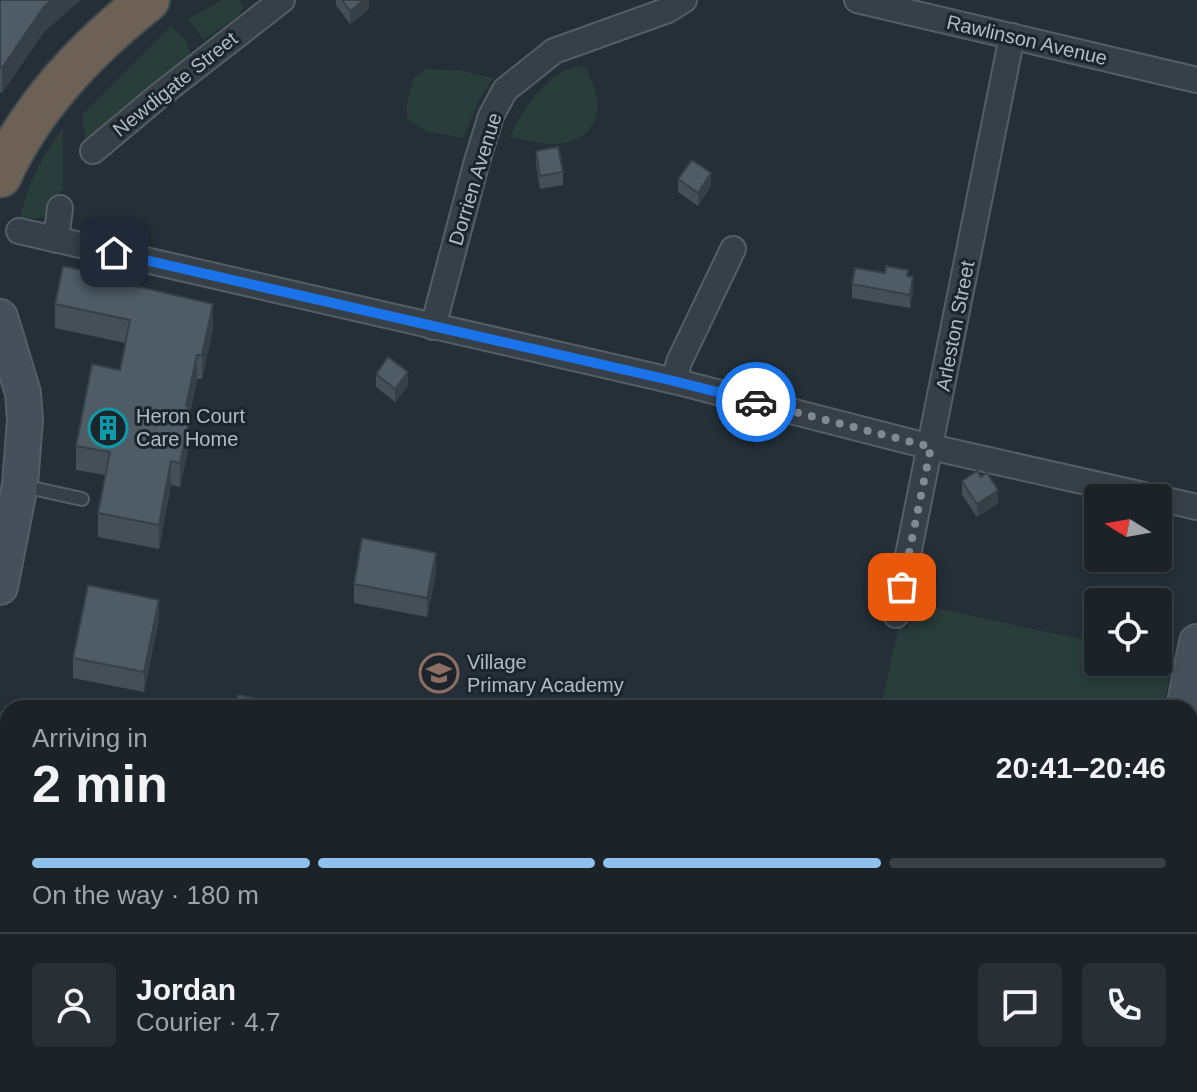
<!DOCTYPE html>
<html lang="en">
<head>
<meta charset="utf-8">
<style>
	:root { --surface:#1b2329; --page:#282f35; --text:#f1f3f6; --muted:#a0a4a8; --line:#394046; --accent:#8ec1ec }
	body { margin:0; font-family:Helvetica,sans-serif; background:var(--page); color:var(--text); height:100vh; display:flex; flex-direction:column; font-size:30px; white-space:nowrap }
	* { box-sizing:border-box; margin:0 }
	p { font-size:26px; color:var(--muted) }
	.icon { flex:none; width:44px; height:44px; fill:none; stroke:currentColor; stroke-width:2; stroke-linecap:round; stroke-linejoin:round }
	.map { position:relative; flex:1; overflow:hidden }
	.sheet { position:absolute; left:0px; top:700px; width:1198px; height:392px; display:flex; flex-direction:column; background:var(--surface); border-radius:24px 24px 0 0; box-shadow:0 4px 12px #0003,0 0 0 2px var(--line) }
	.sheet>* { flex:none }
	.needle { width:52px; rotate:281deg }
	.controls { position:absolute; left:1084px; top:484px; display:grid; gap:16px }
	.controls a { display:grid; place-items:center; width:88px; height:88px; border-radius:8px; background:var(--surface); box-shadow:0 4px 12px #0003,0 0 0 2px var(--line); font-size:40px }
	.pin { position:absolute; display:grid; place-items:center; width:68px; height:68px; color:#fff; margin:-34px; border-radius:16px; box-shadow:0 4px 12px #0006 }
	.courier { position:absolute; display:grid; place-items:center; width:80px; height:80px; margin:-40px; border:6px solid #1a73e8; border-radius:50%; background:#fff; color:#222; box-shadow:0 2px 10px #0007 }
	.summary em { font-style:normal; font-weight:600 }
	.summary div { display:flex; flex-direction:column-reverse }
	.summary { display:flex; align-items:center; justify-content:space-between; height:136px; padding:0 32px }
	h1 { font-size:52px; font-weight:600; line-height:60px }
	.bar { display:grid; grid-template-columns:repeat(4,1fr); gap:12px 8px; align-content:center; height:96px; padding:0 32px }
	.bar i { height:10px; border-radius:6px; background:var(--line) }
	.bar .selected { background:var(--accent) }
	.bar p { grid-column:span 4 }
	.line { display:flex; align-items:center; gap:20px; padding:0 32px; border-top:2px solid var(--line) }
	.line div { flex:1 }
	.round { display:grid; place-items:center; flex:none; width:84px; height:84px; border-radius:8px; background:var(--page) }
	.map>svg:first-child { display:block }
	.green { fill:#293d3a }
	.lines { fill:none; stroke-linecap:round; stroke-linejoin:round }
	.lane-casing { stroke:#555e65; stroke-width:16 }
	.street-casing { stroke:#555e65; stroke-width:28 }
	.secondary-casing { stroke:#555e65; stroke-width:38 }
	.highway-casing { stroke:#424b52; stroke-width:46 }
	.lane { stroke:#374048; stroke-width:12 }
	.street { stroke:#374048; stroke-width:24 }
	.secondary { stroke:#45505a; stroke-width:34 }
	.highway { stroke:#6d6055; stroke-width:42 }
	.wall { fill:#444f58 }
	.shaded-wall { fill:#374047 }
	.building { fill:#4f5c66; stroke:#374047; stroke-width:2 }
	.done { stroke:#808a93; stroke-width:8; stroke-dasharray:0 14.4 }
	.route { stroke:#1a73e8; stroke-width:10 }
	.labels { text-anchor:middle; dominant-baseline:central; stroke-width:6; stroke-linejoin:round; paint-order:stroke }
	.street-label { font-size:20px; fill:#b2bbc4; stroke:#1c252c }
	.poi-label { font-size:20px; fill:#b2bbc4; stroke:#1c252c; text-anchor:start }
</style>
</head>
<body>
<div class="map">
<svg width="1197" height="1092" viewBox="0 0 1197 1092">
	<rect width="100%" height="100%" fill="#242f37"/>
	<g class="green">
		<path d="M222 0H239L243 7 239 15 204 40 188 19Z"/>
		<path d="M171 26 187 42 191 57 87 151 82 115Z"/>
		<path d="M577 66 587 68C590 78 595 89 597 99 599 110 596 121 589 129 568 153 537 142 510 137 521 111 548 72 577 66Z"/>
		<path d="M427 69 458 70 493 78 478 102 464 138 425 131 407 119V102L414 78Z"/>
		<path d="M63 128V189C45 210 55 222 20 218 29 181 41 159 63 128Z"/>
		<path d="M913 603 1098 643V662H1158V657L1173 660 1163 708H880L899 627 908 629Z"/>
		<path d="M793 1084H1085L1083 1092H791Z"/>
	</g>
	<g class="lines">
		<g class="lane-casing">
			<g id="lane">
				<path d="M23 486 82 499"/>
				<path d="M0 798 8 800"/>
				<path d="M0 978 8 981"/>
			</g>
		</g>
		<g class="street-casing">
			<g id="street">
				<path d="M857 0 1197 80"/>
				<path d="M93 151 160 95 282 0"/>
				<path d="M19 231 674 381 931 447 1157 498"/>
				<path d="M56 240 60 208"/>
				<path d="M433 327 477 161 491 116 505 90 554 51 668 10 684 0"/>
				<path d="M674 381 679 362 733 249"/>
				<path d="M1158 498 1197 507"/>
				<path d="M896 615 1012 36"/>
				<path d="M1190 816 1197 818"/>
			</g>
		</g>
		<g class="secondary-casing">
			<g id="secondary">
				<path d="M0 317 23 393 25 420 20 485 0 587"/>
				<path d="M1184 708 1197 642"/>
				<path d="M1103 1092 1105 1084"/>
			</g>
		</g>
		<g class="highway-casing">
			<path id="highway" d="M0 176C32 105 87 48 148 0"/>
		</g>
		<use href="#lane" class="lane"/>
		<use href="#street" class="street"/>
		<use href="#secondary" class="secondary"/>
		<use href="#highway" class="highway"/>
	</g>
	<g class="wall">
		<path d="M0 0 43 33 2 93 0 92Z"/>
		<path d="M336 0H369V9L350 24 336 5Z"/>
		<path d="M536 151 563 172V185L540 189 536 164Z"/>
		<path d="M678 179 711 186 698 206 678 192Z"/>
		<path d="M908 276 913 290 910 308 852 298V284Z"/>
		<path d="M111 280 213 328 202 379H197L189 419V446L180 487 171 485 159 549 98 537V513L105 475 76 470V446L120 370 125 343 55 328V304Z"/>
		<path d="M376 374 408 386 395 402 376 387Z"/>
		<path d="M981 477 998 503 977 517 962 495V481Z"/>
		<path d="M436 573 427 617 354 603V584Z"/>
		<path d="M159 619 144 692 73 678V658Z"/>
	</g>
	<g class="shaded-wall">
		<path d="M52 0H81L43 33 2 93V68L43 8Z"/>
		<path d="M364 0H369V9L350 24V11Z"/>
		<path d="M711 173V186L698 206V193Z"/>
		<path d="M913 277V290L910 308V295Z"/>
		<path d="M213 304V328L202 379V355Z"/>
		<path d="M197 355V379L189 419V446L180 487V463L186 406Z"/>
		<path d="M408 372V386L395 402V389Z"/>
		<path d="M171 461V485L159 549V525Z"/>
		<path d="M998 490V503L977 517V504Z"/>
		<path d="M436 553V573L427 617V598Z"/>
		<path d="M159 600V619L144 692V672Z"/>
		<path d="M8 1080V1084H13V1089L12 1092H3Z"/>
		<path d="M754 1084H759L758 1092H752Z"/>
	</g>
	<g class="building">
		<path d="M0 0H52L43 8 2 68 0 66Z"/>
		<path d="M342 0H364L350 11Z"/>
		<path d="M558 147 563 172 540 176 536 151Z"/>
		<path d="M692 160 711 173 698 193 678 179Z"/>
		<path d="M63 266 111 276 110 280 213 304 202 355H197L186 406H189L186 421 189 422 180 463 171 461 159 525 98 513 110 452 76 446 92 364 120 370 130 320 55 304Z"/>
		<path d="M886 266 908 270 907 276 913 277 910 295 852 284 855 268 885 273Z"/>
		<path d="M388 357 408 372 395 389 376 374Z"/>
		<path d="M977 471 981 477 987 473 998 490 977 504 962 481Z"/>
		<path d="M362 538 436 553 427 598 354 584Z"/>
		<path d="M88 585 159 600 144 672 73 658Z"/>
		<path d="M238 695 300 708H235Z"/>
		<path d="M0 1062 8 1065V1080L3 1092H0Z"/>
		<path d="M617 1084H754L752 1092H615Z"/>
		<path d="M1136 1084H1151L1156 1086 1155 1092H1133Z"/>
	</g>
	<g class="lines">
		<path class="done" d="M756 402 931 447 902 587"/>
		<path class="route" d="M114 253 674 381 756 402"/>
	</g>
	<defs>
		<g id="building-ring" transform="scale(2)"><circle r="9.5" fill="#1c252c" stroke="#0f9aa8" stroke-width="1.5"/><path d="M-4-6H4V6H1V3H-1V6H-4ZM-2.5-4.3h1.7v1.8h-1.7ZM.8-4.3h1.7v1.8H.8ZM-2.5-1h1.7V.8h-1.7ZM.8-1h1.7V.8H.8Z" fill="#0f9aa8"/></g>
		<g id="school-ring" transform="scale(2)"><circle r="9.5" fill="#1c252c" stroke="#8d6e63" stroke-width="1.5"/><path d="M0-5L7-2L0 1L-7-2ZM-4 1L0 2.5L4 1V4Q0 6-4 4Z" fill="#8d6e63"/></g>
	</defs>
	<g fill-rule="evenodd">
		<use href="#building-ring" x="108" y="428"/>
		<use href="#school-ring" x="439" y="673"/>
	</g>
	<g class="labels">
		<g class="street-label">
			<text transform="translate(1027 40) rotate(13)">Rawlinson Avenue</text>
			<text transform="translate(175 84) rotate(-39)">Newdigate Street</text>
			<text transform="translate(475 179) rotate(-73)">Dorrien Avenue</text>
			<text transform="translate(955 326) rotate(-79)">Arleston Street</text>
		</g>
		<g class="poi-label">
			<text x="136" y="416">Heron Court<tspan x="136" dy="23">Care Home</tspan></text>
			<text x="467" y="662">Village<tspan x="467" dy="23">Primary Academy</tspan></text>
		</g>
	</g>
</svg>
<div class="controls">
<a><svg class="needle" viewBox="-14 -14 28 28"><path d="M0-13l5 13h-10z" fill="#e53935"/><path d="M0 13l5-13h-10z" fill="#a0a4a8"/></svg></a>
<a><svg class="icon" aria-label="locate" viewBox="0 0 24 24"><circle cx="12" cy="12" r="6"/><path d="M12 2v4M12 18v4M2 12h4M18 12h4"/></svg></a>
</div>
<div class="pin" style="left:902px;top:587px;background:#ea580c"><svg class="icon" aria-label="bag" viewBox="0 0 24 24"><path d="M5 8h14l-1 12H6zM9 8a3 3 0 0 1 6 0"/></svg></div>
<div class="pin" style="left:114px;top:253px;background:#1f2937"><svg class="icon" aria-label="home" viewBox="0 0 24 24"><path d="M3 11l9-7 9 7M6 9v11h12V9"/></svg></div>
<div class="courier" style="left:756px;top:402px"><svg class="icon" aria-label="car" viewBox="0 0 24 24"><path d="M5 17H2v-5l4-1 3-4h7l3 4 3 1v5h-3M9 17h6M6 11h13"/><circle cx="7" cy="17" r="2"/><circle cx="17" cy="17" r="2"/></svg></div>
<section class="sheet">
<div class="summary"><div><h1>2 min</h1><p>Arriving in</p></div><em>20:41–20:46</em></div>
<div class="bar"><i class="selected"></i><i class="selected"></i><i class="selected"></i><i></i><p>On the way · 180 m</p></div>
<div class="line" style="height:144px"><a class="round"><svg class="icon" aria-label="person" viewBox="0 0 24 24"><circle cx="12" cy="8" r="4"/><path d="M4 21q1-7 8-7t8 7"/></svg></a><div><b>Jordan</b><p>Courier · 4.7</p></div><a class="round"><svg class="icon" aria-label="chat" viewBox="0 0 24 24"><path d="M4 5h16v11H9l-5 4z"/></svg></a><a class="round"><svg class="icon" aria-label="phone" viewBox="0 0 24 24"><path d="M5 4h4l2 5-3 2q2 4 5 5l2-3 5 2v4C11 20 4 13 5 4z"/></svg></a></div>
</section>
</div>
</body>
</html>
